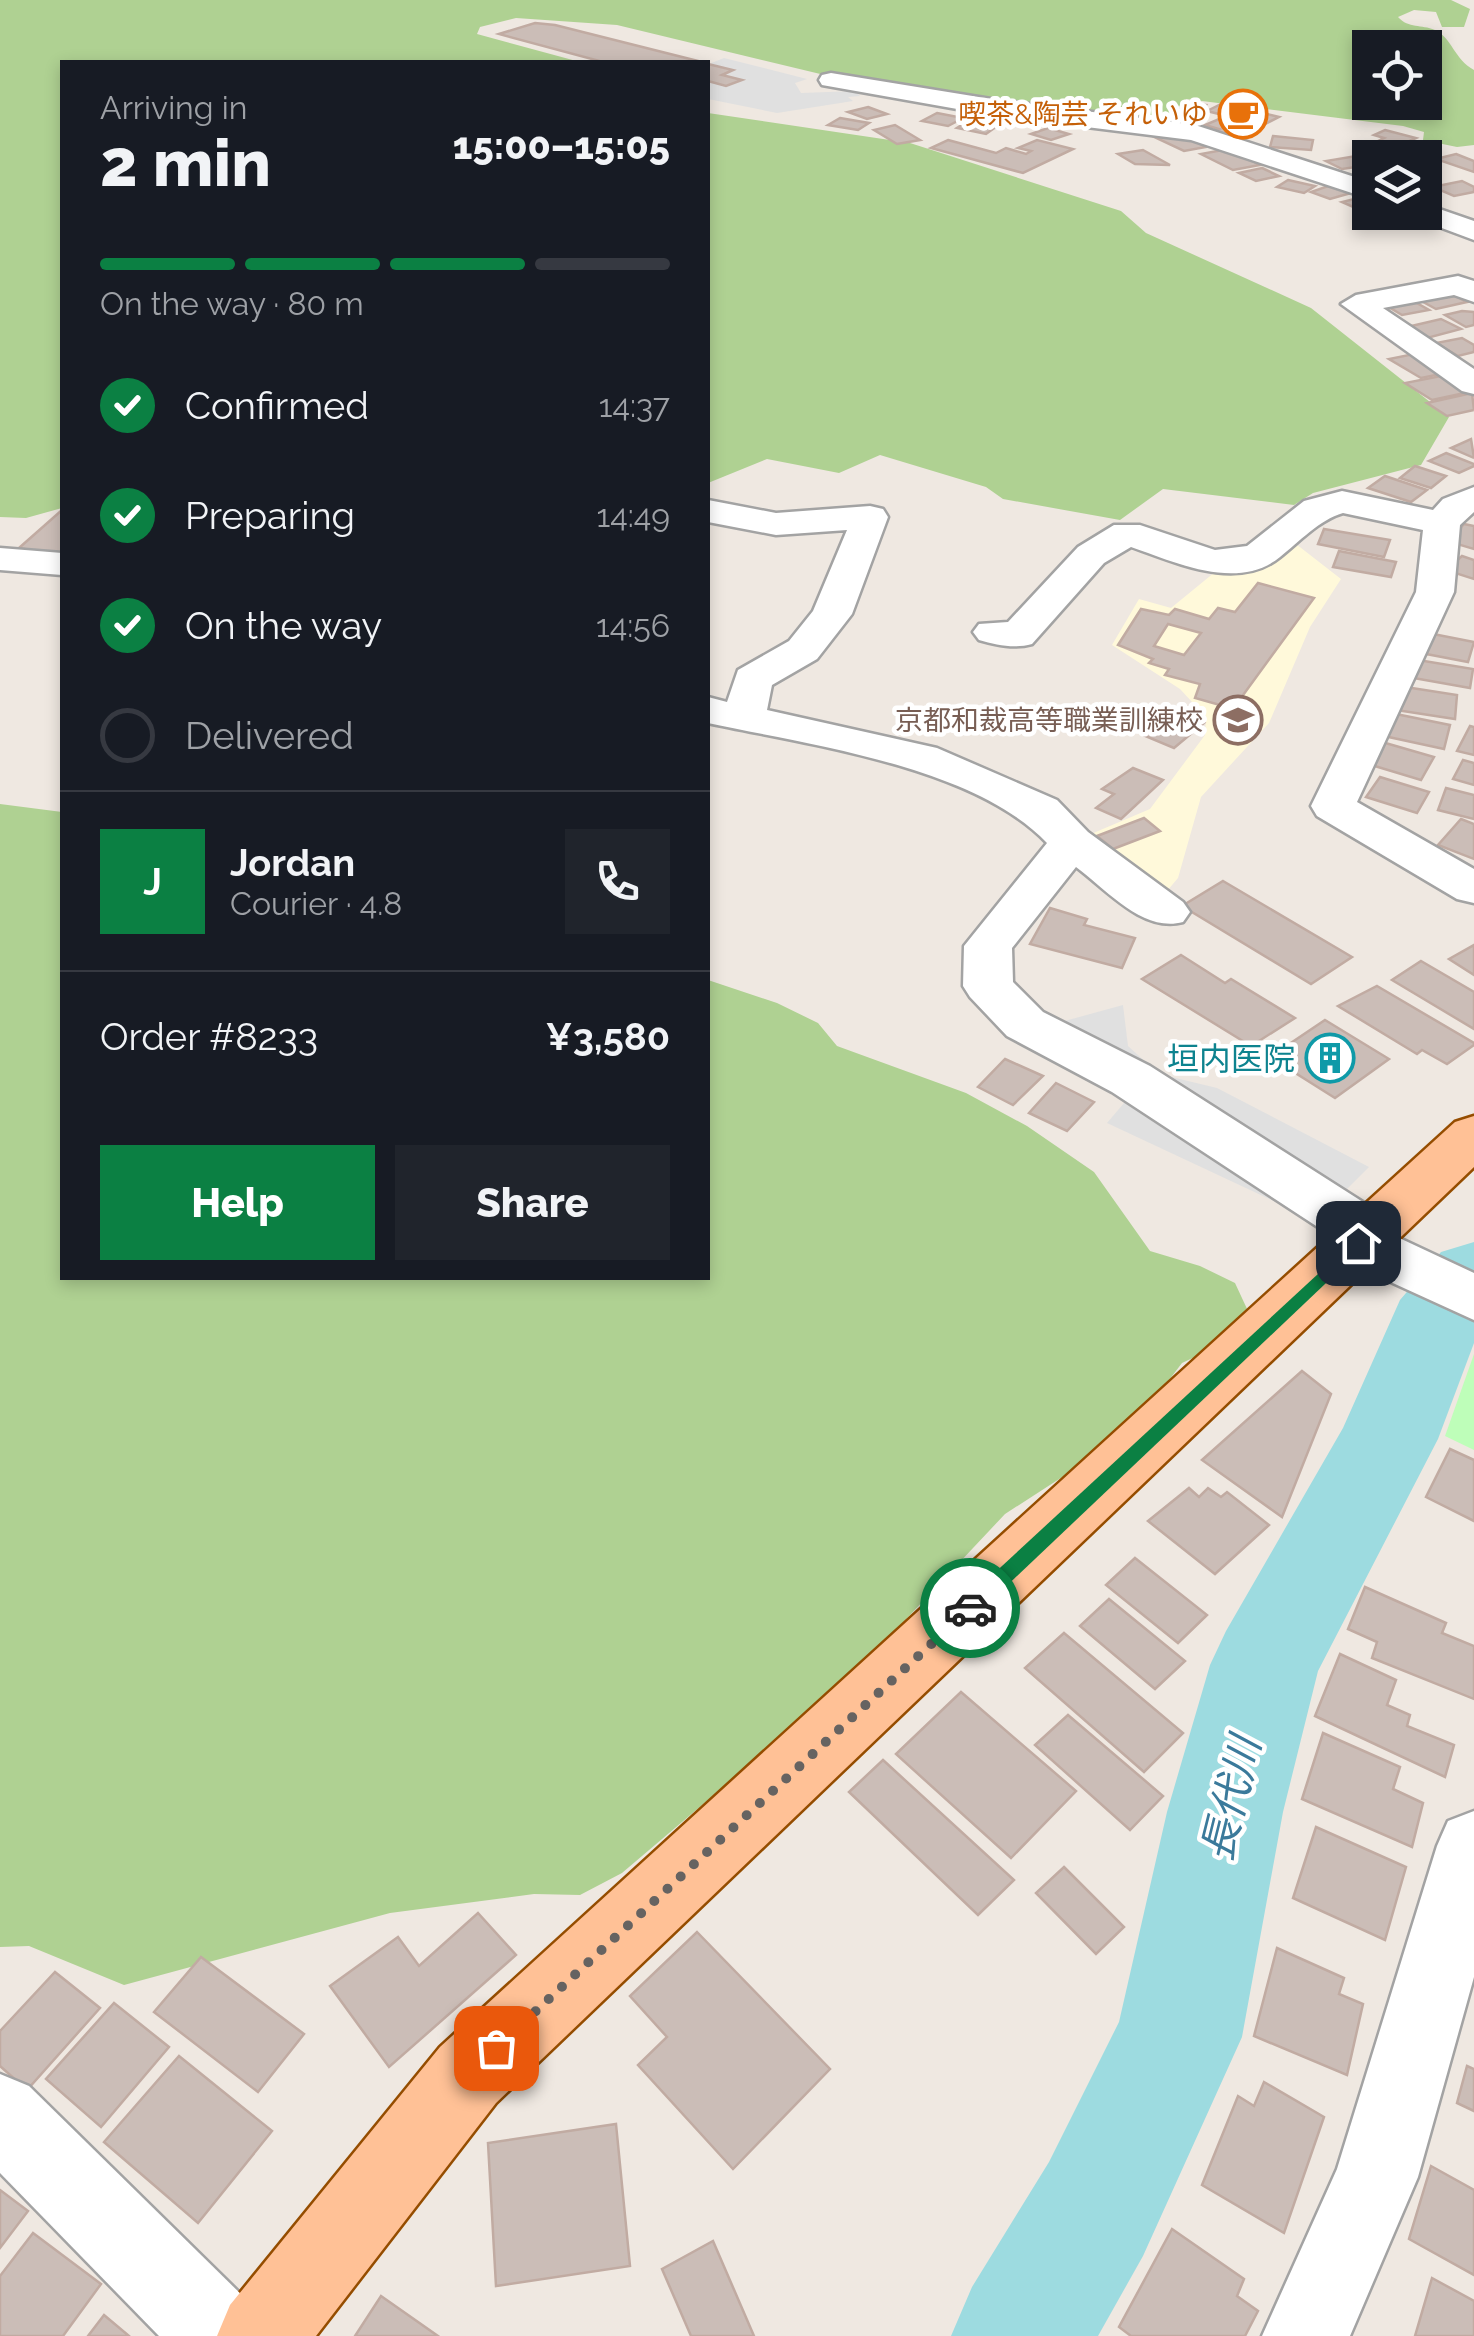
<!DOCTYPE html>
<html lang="en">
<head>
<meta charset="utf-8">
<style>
	:root { --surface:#171b24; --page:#20242c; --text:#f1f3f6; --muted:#9ea1a6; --line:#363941; --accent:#0b8043 }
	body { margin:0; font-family:Raleway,"Noto Sans JP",sans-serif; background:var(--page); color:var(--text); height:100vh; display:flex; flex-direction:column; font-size:38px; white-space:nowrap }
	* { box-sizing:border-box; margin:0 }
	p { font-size:32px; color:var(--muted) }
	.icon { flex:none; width:55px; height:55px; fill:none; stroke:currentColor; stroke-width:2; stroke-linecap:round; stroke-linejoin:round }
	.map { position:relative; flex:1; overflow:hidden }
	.sheet { position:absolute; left:60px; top:60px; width:650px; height:1220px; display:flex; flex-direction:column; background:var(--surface); border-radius:0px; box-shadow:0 5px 15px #0003 }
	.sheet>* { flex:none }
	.tools { position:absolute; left:1352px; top:30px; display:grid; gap:20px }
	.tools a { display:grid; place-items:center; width:90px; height:90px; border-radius:0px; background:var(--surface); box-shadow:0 5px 15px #0003; font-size:50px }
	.pin { position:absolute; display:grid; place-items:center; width:85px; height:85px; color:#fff; margin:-42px; border-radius:20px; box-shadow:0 5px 15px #0006 }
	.courier { position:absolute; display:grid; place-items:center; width:100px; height:100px; margin:-50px; border:8px solid #0b8043; border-radius:50%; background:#fff; color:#222; box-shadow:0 2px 12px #0007 }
	.headline em { font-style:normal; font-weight:800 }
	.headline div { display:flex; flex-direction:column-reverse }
	.headline { display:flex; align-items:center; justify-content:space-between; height:170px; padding:0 40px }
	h1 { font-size:65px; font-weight:800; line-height:75px }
	.bar { display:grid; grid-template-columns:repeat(4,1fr); gap:15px 10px; align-content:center; height:120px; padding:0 40px }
	.bar i { height:12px; border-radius:8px; background:var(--line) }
	.bar .active { background:var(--accent) }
	.bar p { grid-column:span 4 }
	.line { display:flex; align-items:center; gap:25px; padding:0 40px; border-top:2px solid var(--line) }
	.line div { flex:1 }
	.round { display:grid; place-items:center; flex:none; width:105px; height:105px; border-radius:0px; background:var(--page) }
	ol { padding:0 40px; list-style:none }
	li { display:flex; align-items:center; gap:30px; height:110px }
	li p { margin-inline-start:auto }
	li .icon { padding:10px; border-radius:50%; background:var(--accent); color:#fff; stroke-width:4 }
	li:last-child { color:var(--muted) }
	li i { width:55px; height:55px; border:5px solid var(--line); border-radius:50% }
	.button { display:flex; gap:20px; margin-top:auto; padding:20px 40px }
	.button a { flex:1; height:115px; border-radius:0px; background:var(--accent); color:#fff; font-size:40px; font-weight:800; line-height:115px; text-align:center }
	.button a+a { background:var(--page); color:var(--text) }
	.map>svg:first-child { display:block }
	.education { fill:#fff9da }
	.forest { fill:#afd192; fill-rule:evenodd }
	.park { fill:#befeb9 }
	.parking { fill:#e0e0e0 }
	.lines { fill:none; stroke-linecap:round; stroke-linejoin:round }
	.river { fill:#9ddbe0; fill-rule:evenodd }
	.building { fill:#cbbdb7; stroke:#c1aba2; stroke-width:2.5; fill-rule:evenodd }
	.minor-casing { stroke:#a3a3a3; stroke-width:5 }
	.major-casing { stroke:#954d00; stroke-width:5 }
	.minor { fill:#fff; fill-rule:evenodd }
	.major { fill:#ffc196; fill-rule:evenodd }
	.route { fill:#0b8043 }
	.done { stroke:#666361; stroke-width:10; stroke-dasharray:0 18 }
	.labels { text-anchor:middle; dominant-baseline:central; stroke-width:9; stroke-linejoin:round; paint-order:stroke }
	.far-food-label { font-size:28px; fill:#c56008; stroke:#fff; text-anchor:end }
	.far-education-label { font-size:28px; fill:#785e54; stroke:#fff; text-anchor:end }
	.culture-label { font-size:32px; fill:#0d838f; stroke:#fff; text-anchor:end }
	.near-water-label { font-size:42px; font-style:italic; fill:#3b7a9b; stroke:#fff }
</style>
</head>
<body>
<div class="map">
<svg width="1474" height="2336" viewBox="0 0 1474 2336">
	<rect width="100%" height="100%" fill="#efe8e1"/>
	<path class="education" d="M1296 544 1341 579 1310 627 1269 723 1201 797 1178 878 1167 891 1084 837 1150 809 1205 735 1206 717 1180 689 1112 645 1139 599 1171 608 1215 572 1264 564 1287 545Z"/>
	<g class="forest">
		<path d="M0 0H1451L1470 9 1464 27H1442L1436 12 1414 10 1398 17C1409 29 1421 24 1435 30 1452 38 1454 59 1474 70V145L1457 147 1423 140 1424 132 1403 126 1186 99 1165 122 862 84 617 25 516 18 480 27 477 34 580 62H62V508L26 518 0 517ZM1370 48H1425V102H1370Z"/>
		<path d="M708 113 910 143 1121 211 1146 233 1311 308 1449 417 1421 465 1313 493 1294 505 1163 489 1120 520 1003 499 986 487 880 455 839 473 767 459 708 483Z"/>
		<path d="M0 804 62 812V1278H708V980L777 1003 818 1023 837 1046 966 1093 1027 1126 1094 1172 1150 1251 1200 1266 1235 1283 1248 1311 1216 1347 1182 1363 1127 1435 1005 1514 848 1681 622 1873 580 1895 534 1894 390 1913 124 1985 29 1946 0 1947Z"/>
	</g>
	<path class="park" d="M1474 1354V1450L1445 1436Z"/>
	<g class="parking">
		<path d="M724 58 807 79 795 83 801 93 855 91 860 96 848 97 853 101 777 113 708 99V81L726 86 740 80 722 75 731 70 709 64Z"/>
		<path d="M1123 1005 1128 1046 1159 1074 1217 1088 1369 1167 1340 1196 1050 1025Z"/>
		<path d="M1130 1096 1308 1217 1107 1123Z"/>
	</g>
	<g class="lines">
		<path class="river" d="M1474 1242V1343L1438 1439 1318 1671 1283 1812 1242 2037 1143 2256 1098 2336H951L972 2287 1049 2162 1119 2022 1167 1812 1210 1665 1226 1631 1343 1428 1400 1300 1441 1252Z"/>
	</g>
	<g class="building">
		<path d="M535 23 555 25 702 62H603L499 34Z"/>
		<path d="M708 64 733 70 722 75 742 80 726 86 708 81Z"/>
		<path d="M1185 103 1206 105 1196 120 1174 117Z"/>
		<path d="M1223 103 1279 117 1263 125 1207 111Z"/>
		<path d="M868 107 887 114 867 119 848 112Z"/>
		<path d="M937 113 963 118 948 126 922 121Z"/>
		<path d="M840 118 869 123 858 130 828 125Z"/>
		<path d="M971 119 1000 124 986 134 957 128Z"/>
		<path d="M1219 119 1246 127 1239 130 1245 131 1230 138 1210 132 1219 129 1205 125Z"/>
		<path d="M895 125 920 140 897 144 874 130Z"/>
		<path d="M1048 128 1069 134 1051 140 1031 134Z"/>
		<path d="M1385 130 1416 138 1397 147 1376 142 1384 138 1374 135Z"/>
		<path d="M1174 131 1206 147 1184 151 1152 136Z"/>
		<path d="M1273 136 1313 140 1311 150 1270 147Z"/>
		<path d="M948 140 996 153 1006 148 1026 154 1031 151 1018 148 1037 140 1073 149 1023 173 931 148Z"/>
		<path d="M1228 149 1260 165 1233 170 1201 154Z"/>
		<path d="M1143 150 1170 165 1135 164 1118 154Z"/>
		<path d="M1456 154 1474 161V172L1436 159Z"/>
		<path d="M1356 156 1370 165 1342 169 1326 161Z"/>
		<path d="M1262 168 1279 176 1256 181 1239 173Z"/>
		<path d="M1288 180 1315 186 1304 193 1277 187Z"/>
		<path d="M1462 181 1474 187V192L1454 196 1433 187Z"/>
		<path d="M1331 185 1351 193 1330 199 1311 192Z"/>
		<path d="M1362 197 1370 200V212H1374L1369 214 1342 202Z"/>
		<path d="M1453 295 1467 302 1436 309 1412 296Z"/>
		<path d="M1408 298 1429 310 1402 315 1382 303Z"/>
		<path d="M1462 311 1474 312V325L1466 327 1445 315Z"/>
		<path d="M1441 319 1461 329 1427 338 1407 327Z"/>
		<path d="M1462 338 1474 345V352L1458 356 1436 343Z"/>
		<path d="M1414 354 1446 373 1421 378 1389 359Z"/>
		<path d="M1446 375 1474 391 1432 400 1405 383Z"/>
		<path d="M1472 393 1474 410 1447 416 1427 403Z"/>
		<path d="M1471 439 1474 458 1451 448Z"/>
		<path d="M1446 453 1474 464V466L1459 473 1429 461Z"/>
		<path d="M1415 466 1446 476 1431 488 1400 478Z"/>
		<path d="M1385 476 1427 490 1411 502 1368 488Z"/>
		<path d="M62 510V555L19 548Z"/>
		<path d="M1464 524 1474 526V549L1447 541Z"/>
		<path d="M1324 529 1390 540 1384 557 1318 544Z"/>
		<path d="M1339 551 1396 562 1391 577 1333 567Z"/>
		<path d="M1462 556 1474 560V579L1446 570Z"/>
		<path d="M1258 583 1314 598 1238 702 1232 700 1227 707 1195 698 1200 684 1165 675 1169 669 1149 663 1153 659 1118 645 1141 609 1169 615 1175 609 1209 619 1218 608 1235 612ZM1168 624 1201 633 1184 655 1154 646Z"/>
		<path d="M1428 633 1474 642 1468 662 1421 653Z"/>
		<path d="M1412 659 1473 669 1470 688 1408 677Z"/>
		<path d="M1399 686 1457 695 1455 719 1396 710Z"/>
		<path d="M1179 708 1200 716 1194 719 1204 723 1174 748 1145 736Z"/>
		<path d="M1391 713 1450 725 1444 749 1384 736Z"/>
		<path d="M1470 726 1474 727V755L1457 751Z"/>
		<path d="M1382 742 1434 757 1421 780 1368 764Z"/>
		<path d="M1463 760 1474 763V785L1453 779Z"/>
		<path d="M1133 768 1163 780 1121 819 1096 808 1114 794 1102 789Z"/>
		<path d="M1380 777 1429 792 1417 813 1366 797Z"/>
		<path d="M1446 788 1474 795V819L1438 810Z"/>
		<path d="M1144 818 1160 831 1113 849 1097 836Z"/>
		<path d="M1461 819 1474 824V859L1438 845Z"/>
		<path d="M1223 881 1352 957 1311 984 1182 906Z"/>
		<path d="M1050 908 1087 919 1084 925 1135 938 1122 968 1030 944Z"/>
		<path d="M1474 945V975L1449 959Z"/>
		<path d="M1181 955 1225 983 1231 979 1295 1018 1251 1046 1142 979Z"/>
		<path d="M1421 961 1474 992V1029L1392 980Z"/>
		<path d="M1377 986 1474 1043V1045L1447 1064 1422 1050 1417 1054 1338 1006Z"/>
		<path d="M1325 1020 1389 1059 1335 1098 1270 1057Z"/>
		<path d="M1005 1059 1043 1076 1013 1105 978 1087Z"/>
		<path d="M1056 1083 1094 1102 1067 1131 1029 1113Z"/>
		<path d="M1302 1371 1331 1394 1282 1517 1202 1460Z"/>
		<path d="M1450 1449 1474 1460V1521L1426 1497Z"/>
		<path d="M1189 1488 1199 1497 1208 1488 1221 1497 1227 1492 1269 1525 1215 1574 1148 1521Z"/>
		<path d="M1135 1558 1207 1615 1178 1643 1106 1585Z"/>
		<path d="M1365 1587 1446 1623 1442 1633 1474 1646V1699L1372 1658 1377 1642 1348 1629Z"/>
		<path d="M1109 1599 1185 1661 1155 1689 1080 1626Z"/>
		<path d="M1064 1633 1183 1733 1144 1772 1025 1668Z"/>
		<path d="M1340 1654 1396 1680 1387 1705 1410 1715 1407 1726 1454 1745 1445 1777 1315 1716Z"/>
		<path d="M961 1692 1076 1791 1011 1858 896 1754Z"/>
		<path d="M1068 1715 1163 1796 1130 1830 1035 1745Z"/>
		<path d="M1323 1733 1400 1767 1393 1789 1423 1803 1412 1847 1302 1799Z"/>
		<path d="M883 1760 1014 1880 978 1915 849 1792Z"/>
		<path d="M1316 1827 1406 1867 1385 1940 1293 1898Z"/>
		<path d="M1064 1867 1124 1927 1096 1954 1036 1893Z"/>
		<path d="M478 1913 516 1955 389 2067 330 1986 398 1937 419 1966Z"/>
		<path d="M697 1932 830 2069 733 2169 638 2065 667 2037 630 1996Z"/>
		<path d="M1277 1948 1344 1978 1339 1994 1363 2004 1347 2075 1254 2036Z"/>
		<path d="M201 1957 304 2034 258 2092 154 2012Z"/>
		<path d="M55 1972 100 2008 27 2090 0 2066V2031Z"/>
		<path d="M114 2003 169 2047 101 2127 46 2079Z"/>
		<path d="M179 2056 272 2131 198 2223 104 2142Z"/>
		<path d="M1467 2066 1474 2069V2111L1457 2103Z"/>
		<path d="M1264 2082 1324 2117 1284 2233 1202 2185 1238 2096 1254 2106Z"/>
		<path d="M616 2124 630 2266 496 2286 488 2143Z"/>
		<path d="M1431 2166 1474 2190V2275L1409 2239Z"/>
		<path d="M0 2190 28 2211 0 2248Z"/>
		<path d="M1172 2229 1244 2279 1237 2296 1258 2311 1245 2336H1131L1119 2327Z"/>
		<path d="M33 2233 101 2284 63 2336H0V2276Z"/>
		<path d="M713 2241 754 2336H691L662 2269Z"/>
		<path d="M1432 2278 1474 2301V2336H1415Z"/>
		<path d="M381 2296 438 2336H355Z"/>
		<path d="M104 2315 129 2336H88Z"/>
	</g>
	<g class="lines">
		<g class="minor-casing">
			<g id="minor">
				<path d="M831 73 991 99 1195 125 1370 182V199L1191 140 991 115 822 85 819 80 822 75Z"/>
				<path d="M1425 204 1474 221V240L1415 218 1411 212H1425Z"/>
				<path d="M1458 276 1474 281V302L1454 295 1383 308 1474 369V394L1462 391 1341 304 1356 295Z"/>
				<path d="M1474 487V512L1460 525 1454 592 1357 802 1474 869V903L1457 899 1317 816 1311 806 1416 592 1423 530 1343 513C1319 520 1299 542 1280 557 1237 592 1175 562 1131 547L1104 563 1032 644C1014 649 997 645 979 640L973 632 979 624 1008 622 1078 547 1114 525H1140L1215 550 1247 546 1304 501 1342 491 1433 510 1443 499Z"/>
				<path d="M708 500 776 513 870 506 883 509 888 517 852 614 817 659 772 685 767 710 937 748 1057 800 1088 832 1183 902 1190 912 1183 922C1143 933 1107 890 1076 867L1012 948 1013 982 1043 1012 1150 1066 1388 1218 1395 1236 1474 1273V1320L1338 1258 1329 1243 1333 1237 1112 1092 1007 1036 970 997 963 986 964 946 1047 843C974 766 809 745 708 723V697L727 702 738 670 789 641 813 611 847 530 776 535 708 522Z"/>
				<path d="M0 548 62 553V575L0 570Z"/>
				<path d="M1474 1811V1977L1418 2177 1350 2336H1262L1337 2169 1437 1846 1448 1821Z"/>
				<path d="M0 2074 29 2086 252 2305 265 2336H159L0 2173Z"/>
			</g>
		</g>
		<g class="major-casing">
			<path id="major" d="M1474 1116V1167L496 2103 316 2336H217L230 2305 440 2047 1455 1122Z"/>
		</g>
		<use href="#minor" class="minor"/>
		<use href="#major" class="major"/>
	</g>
	<path class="route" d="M1358 1237 1367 1243 1364 1247 977 1614H963V1602Z"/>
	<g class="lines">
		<path class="done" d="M496 2048 970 1608"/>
	</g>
	<defs>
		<g id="cafe-ring" transform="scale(2.5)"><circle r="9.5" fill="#fff" stroke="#e8710a" stroke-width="1.5"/><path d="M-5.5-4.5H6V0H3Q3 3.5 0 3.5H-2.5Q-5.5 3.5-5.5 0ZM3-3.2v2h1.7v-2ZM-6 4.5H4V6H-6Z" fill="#e8710a"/></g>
		<g id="school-ring" transform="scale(2.5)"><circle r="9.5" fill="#fff" stroke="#8d6e63" stroke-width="1.5"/><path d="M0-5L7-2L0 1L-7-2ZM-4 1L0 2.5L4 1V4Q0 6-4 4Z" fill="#8d6e63"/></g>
		<g id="building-ring" transform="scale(2.5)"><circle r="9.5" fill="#fff" stroke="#0f9aa8" stroke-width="1.5"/><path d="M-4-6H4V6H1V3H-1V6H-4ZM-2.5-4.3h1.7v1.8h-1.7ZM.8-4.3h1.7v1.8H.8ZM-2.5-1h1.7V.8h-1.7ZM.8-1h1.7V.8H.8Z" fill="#0f9aa8"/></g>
	</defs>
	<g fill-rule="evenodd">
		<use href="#cafe-ring" x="1243" y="114"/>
		<use href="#school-ring" x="1238" y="720"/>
		<use href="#building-ring" x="1330" y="1058"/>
	</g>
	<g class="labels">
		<g class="far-food-label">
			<text x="1208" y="114">喫茶&amp;陶芸 それいゆ</text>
		</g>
		<g class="far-education-label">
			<text x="1203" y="720">京都和裁高等職業訓練校</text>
		</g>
		<g class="culture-label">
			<text x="1295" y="1058">垣内医院</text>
		</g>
		<g class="near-water-label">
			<text transform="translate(1231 1799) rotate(-76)">長代川</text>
		</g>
	</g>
</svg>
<div class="tools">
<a><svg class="icon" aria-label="locate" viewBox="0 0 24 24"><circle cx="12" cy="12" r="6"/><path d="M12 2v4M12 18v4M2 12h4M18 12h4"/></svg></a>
<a><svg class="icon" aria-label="layers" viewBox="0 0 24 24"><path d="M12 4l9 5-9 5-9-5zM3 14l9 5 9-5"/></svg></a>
</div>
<div class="pin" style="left:496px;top:2048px;background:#ea580c"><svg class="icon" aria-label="bag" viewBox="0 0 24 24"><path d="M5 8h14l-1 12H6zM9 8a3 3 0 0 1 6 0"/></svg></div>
<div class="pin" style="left:1358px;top:1243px;background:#1f2937"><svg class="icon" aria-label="home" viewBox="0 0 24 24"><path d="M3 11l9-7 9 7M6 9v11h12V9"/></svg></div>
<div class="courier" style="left:970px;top:1608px"><svg class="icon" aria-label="car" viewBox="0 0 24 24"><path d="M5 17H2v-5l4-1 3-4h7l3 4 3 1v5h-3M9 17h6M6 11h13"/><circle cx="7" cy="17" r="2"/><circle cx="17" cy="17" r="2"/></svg></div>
<section class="sheet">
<div class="headline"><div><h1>2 min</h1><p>Arriving in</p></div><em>15:00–15:05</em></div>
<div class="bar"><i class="active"></i><i class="active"></i><i class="active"></i><i></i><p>On the way · 80 m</p></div>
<ol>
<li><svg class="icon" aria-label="check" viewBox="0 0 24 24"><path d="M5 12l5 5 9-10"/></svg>Confirmed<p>14:37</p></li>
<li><svg class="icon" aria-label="check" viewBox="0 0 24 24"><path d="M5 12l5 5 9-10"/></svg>Preparing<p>14:49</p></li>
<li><svg class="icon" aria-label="check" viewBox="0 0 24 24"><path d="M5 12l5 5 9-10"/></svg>On the way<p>14:56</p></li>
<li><i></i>Delivered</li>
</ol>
<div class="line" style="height:180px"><b class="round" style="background:var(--accent);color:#fff">J</b><div><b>Jordan</b><p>Courier · 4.8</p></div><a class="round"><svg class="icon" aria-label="phone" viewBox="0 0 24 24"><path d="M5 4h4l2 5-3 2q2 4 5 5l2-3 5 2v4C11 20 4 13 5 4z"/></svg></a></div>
<div class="line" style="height:130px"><div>Order #8233</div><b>¥3,580</b></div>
<div class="button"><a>Help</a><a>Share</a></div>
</section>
</div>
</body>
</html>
